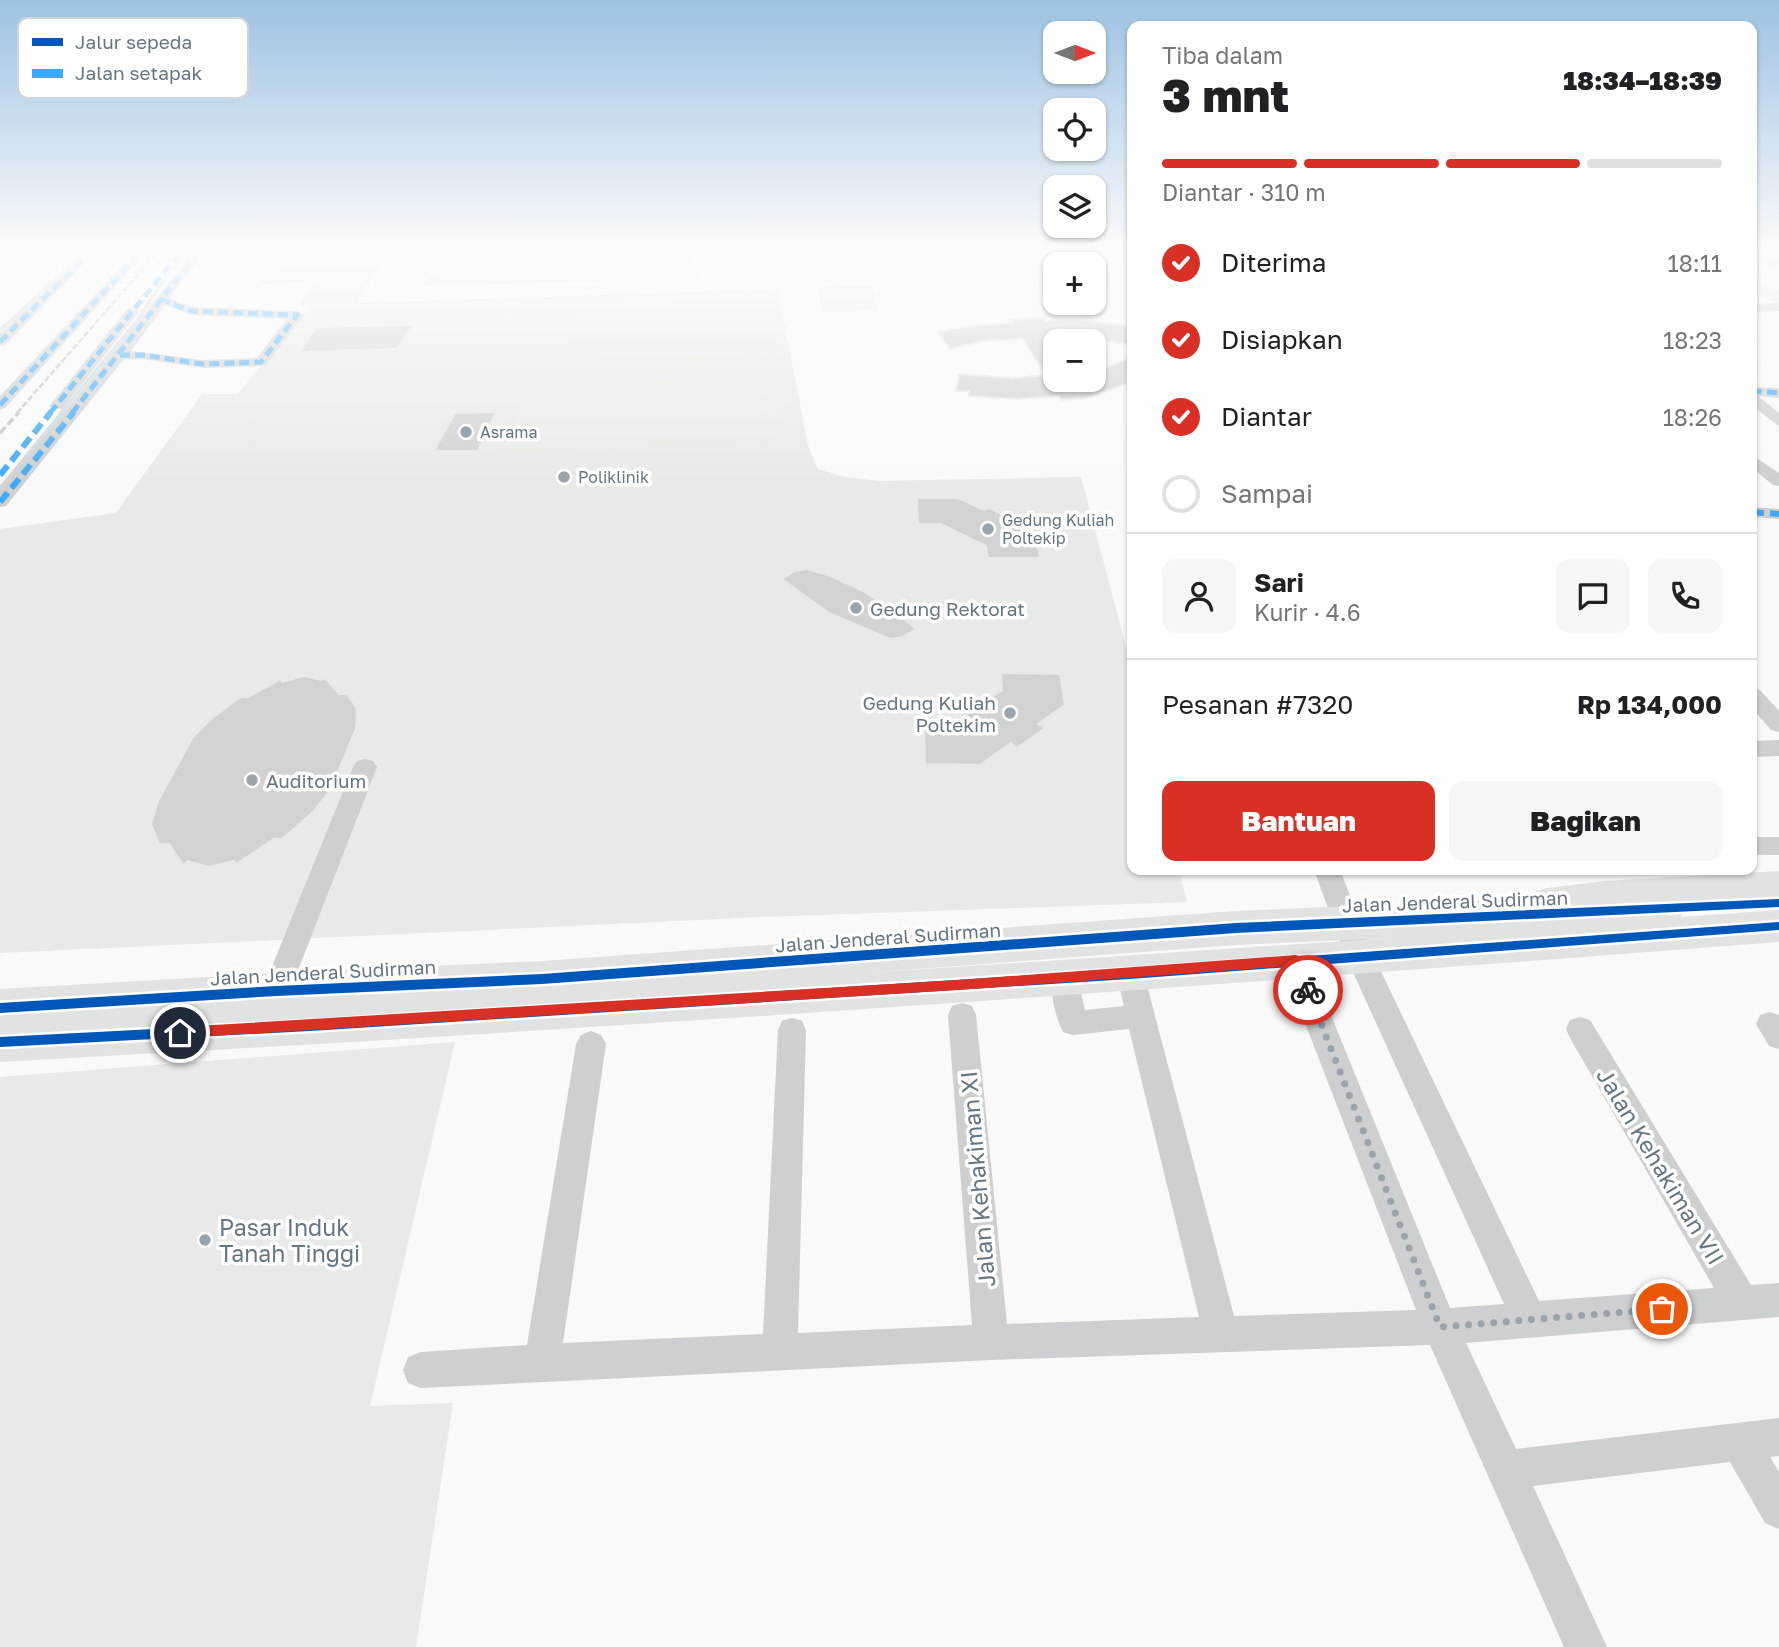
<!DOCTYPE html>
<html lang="id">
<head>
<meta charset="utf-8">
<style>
	:root { --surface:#fff; --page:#f6f6f6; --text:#202124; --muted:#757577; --line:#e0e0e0; --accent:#d93025 }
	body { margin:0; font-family:"Golos Text",sans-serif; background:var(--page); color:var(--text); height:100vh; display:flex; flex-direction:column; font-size:26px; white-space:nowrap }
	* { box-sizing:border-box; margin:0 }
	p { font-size:23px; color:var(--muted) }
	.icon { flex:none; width:38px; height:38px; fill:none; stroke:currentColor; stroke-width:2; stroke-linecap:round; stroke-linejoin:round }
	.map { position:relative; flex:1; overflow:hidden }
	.panel { position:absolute; left:1127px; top:21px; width:630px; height:854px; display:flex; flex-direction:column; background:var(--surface); border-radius:14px; box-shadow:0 2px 5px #0004 }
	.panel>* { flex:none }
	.needle { width:46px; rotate:90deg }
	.buttons { position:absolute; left:1043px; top:21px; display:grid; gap:14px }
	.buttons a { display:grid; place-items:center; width:63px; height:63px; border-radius:14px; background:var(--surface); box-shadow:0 2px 5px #0004; font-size:35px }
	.pin { position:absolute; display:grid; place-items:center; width:60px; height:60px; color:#fff; margin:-30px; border:4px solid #fff; border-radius:50%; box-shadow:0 2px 7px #0007 }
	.courier { position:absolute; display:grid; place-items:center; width:70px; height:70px; margin:-35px; border:5px solid #d93025; border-radius:50%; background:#fff; color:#222; box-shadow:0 2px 9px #0007 }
	.summary em { font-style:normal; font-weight:800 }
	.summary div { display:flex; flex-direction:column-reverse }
	.summary { display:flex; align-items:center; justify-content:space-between; height:119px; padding:0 35px }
	h1 { font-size:46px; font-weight:800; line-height:52px }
	.bar { display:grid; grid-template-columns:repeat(4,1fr); gap:10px 7px; align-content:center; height:84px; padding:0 35px }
	.bar i { height:9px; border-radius:5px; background:var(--line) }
	.bar .active { background:var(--accent) }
	.bar p { grid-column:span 4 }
	.line { display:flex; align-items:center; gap:18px; padding:0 35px; border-top:2px solid var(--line) }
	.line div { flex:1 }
	.round { display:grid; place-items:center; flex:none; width:74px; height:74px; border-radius:14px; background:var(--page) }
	ol { padding:0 35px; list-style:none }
	li { display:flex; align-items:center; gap:21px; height:77px }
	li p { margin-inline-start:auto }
	li .icon { padding:7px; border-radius:50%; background:var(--accent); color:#fff; stroke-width:4 }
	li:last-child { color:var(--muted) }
	li i { width:38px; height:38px; border:4px solid var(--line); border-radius:50% }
	.cta { display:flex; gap:14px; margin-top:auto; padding:14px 35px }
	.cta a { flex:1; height:80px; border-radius:14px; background:var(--accent); color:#fff; font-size:28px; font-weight:800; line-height:80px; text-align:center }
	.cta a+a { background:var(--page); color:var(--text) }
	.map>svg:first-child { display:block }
	.built { fill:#e8e9e9 }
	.green { fill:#e8ebe6 }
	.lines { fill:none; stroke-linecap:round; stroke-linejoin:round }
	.stream-far1 { stroke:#ced6d9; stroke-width:3.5 }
	.stream { stroke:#ced6d9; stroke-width:4.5 }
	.river { fill:#ced6d9; fill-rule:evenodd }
	.building { fill:#d0d2d3; stroke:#e8e8e8; stroke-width:2 }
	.street { fill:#cecfd0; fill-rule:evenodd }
	.secondary { fill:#e1e2e2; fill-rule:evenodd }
	.primary { fill:#e1e2e2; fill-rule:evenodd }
	.highway { fill:#e1e2e2; fill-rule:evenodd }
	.rail-far1 { stroke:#c3c5c6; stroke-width:2.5; stroke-dasharray:6 2.5; stroke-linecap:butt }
	.rail { stroke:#c3c5c6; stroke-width:3.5; stroke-dasharray:8 3.5; stroke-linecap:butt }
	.quiet-far1 { stroke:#3fa9f5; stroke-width:5; stroke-dasharray:10 5; stroke-linecap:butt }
	.quiet { stroke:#3fa9f5; stroke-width:6; stroke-dasharray:12 6; stroke-linecap:butt }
	.cycleway-casing { stroke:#fff; stroke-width:5 }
	.cycleway { fill:#0057b8; fill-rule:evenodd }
	.route { fill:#d93025 }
	.done { stroke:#99a4ac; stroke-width:7; stroke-dasharray:0 12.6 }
	.poi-dot { fill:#99a4ac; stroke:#fff; stroke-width:2.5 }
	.labels { text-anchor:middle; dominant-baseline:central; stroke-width:7; stroke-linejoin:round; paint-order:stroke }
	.far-poi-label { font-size:16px; fill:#657683; stroke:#fff; text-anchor:start }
	.poi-label { font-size:19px; fill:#657683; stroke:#fff; text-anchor:start }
	.street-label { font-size:19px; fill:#657683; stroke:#fff }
	.near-street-label { font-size:23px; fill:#657683; stroke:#fff }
	.near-poi-label { font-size:23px; fill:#657683; stroke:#fff; text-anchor:start }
	.key { fill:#fff; stroke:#d1d6da; stroke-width:2 }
	.key-label { font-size:19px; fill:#657683 }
</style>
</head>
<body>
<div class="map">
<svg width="1779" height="1647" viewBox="0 0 1779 1647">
	<rect width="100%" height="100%" fill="#f9f9f9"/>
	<g class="built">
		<path d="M284 254H386L357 303 778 289 808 446 818 469 845 477 880 481 1081 477 1132 669V870H1179L1187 902 762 917 0 953V529L116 513 202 394H238L311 305H299L314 282 260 284Z"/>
		<path d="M455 1042 370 1406 453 1403 416 1647H0V1077Z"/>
	</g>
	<g class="green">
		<path d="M433 254H697L691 257 689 265 697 272 699 279 416 286 438 270 444 262Z"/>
		<path d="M871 285 878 310 822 312 817 287Z"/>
		<path d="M772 293 777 346 568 356 580 301Z"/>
		<path d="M777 351 778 370 545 378 551 359Z"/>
		<path d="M779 374 777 438 497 455 532 382Z"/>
	</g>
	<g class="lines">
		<g class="stream-far1">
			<path d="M0 330 83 254"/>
			<path d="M61 413 139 318 163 281 186 254"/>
		</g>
		<path class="stream" d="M0 489 63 412"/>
		<path class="river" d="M1752 254H1771L1779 257V271L1752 259Z"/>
	</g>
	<g class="building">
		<path d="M1043 317 1045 321 1071 319 1132 326V345L1052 333 1055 337V380H1094V373L1132 357V382L1086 398 1061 400 1059 396 1017 399 969 396V391H956L959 374 1012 378 1046 375 1023 339 985 341 950 349 937 332 970 326 1013 323 1010 320Z"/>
		<path d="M413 325 399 347 393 349 299 352 316 328 322 327Z"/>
		<path d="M496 412 478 451H434L455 413Z"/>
		<path d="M917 498H958L984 510 989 508 1014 520 1009 522 1036 535 1040 558H988L986 546 941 524H918Z"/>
		<path d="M807 569 831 576 863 591 896 612 916 629 902 637 890 639 829 613 782 579 795 571Z"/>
		<path d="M1001 673 1060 674 1065 705 1038 724 1045 728 1017 748 1011 743 980 765 925 764 924 722H954L1002 690Z"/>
		<path d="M304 676 321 680 325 678 339 694H347L357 709 356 729 330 791 312 813 282 839H274L236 864 234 861 208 867 188 861 183 865 169 844H159L151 824 158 801 193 737 212 718 241 697H248L281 679 282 682Z"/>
	</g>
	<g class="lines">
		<g class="street">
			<path d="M81 254H94L5 345 0 346V334Z"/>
			<path d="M133 254H145L5 408 0 410V396Z"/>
			<path d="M191 254H203L170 298 193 307 297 311 304 315 266 365 261 366 203 368 143 359H124L6 506 0 507V491C65 412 130 332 191 254ZM165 305 191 315 287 319 257 358 203 360 131 351Z"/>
			<path d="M1779 303V311L1752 312V304Z"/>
			<path d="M132 308 139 312 62 409H52L49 406 52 403 127 309Z"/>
			<path d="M1752 387 1779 388V398L1758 396 1779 413V426L1752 406Z"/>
			<path d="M1752 455 1779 473V486L1773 485 1752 468Z"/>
			<path d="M1752 507 1779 509V519L1752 517Z"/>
			<path d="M1752 688 1760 690 1779 711V732L1771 730 1752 708Z"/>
			<path d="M1779 740V756L1752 757V741Z"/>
			<path d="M365 759 373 761 377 767 290 991 286 999 276 1003 266 999 262 991 353 767 357 761Z"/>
			<rect x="1752" y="837" width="27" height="18"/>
			<path d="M1314 870H1340L1374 957 1539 1301 1714 1288 1570 1038 1566 1029 1570 1020 1580 1017 1590 1020 1751 1285 1779 1283V1317L1466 1343 1516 1449 1779 1418V1456L1770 1457 1779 1472V1529L1765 1523 1730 1462 1533 1486 1607 1647H1564L1430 1345 991 1360 421 1388 408 1383 403 1370 408 1357 421 1352 527 1345 576 1044 581 1035 591 1031 601 1035 606 1044 563 1343 763 1334 778 1030 782 1021 792 1018 802 1021 806 1030 798 1333 972 1325 948 1015 952 1006 962 1003 972 1006 976 1015 1007 1324 1199 1317 1129 1029 1073 1035 1063 1032C1055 1016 1047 985 1055 970L1065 967 1075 970 1085 1010 1124 1006 1116 974 1120 966 1130 963 1140 966 1144 974 1234 1316 1416 1310 1281 961 1285 953 1295 950 1305 953 1309 961 1450 1308 1504 1304 1346 957Z"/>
			<path d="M1770 1012 1779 1015V1049L1769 1046 1756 1024 1760 1015Z"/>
		</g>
		<path class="secondary" d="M1779 871V899L1605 909 1547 916 1534 912 1528 902 1534 892 1547 888 1605 881Z"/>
		<path class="primary" d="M1664 893 1679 898 1685 909 1681 917 1779 910V942C1186 988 594 1030 0 1062V989L276 973 542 961 1236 911ZM1390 938 864 973 1236 945Z"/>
		<path class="highway" d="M1752 279 1779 290V304L1752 293Z"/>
		<path class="rail-far1" d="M17 413 156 254"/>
		<path class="rail" d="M0 433 19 412"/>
		<g class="quiet-far1">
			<path d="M0 342 88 254"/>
			<path d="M120 355H143L203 364 261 362 297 315 191 311 160 299"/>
			<path d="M1752 391 1779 393"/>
			<path d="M0 405 139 254"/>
			<path d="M50 413 179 254"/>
			<path d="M72 413 197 254"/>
		</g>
		<g class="quiet">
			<path d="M0 475 51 412"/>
			<path d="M0 502 74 412"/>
			<path d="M1752 512 1779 514"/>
		</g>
		<g class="cycleway-casing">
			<g id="cycleway">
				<path d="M1779 899V907L1236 933 542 984 276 996 0 1013V1003L276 986 542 974 1236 923Z"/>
				<path d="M1779 922V930L1130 979 310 1031 0 1047V1037L310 1021 1130 969Z"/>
			</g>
		</g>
		<use href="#cycleway" class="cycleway"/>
	</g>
	<linearGradient id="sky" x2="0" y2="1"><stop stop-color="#9dc2e2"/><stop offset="0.52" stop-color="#fcfcfc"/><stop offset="1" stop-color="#fcfcfc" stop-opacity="0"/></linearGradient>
	<rect width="1779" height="484" fill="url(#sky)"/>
	<path class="route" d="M1296 955 1300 957 1314 990 1312 994H1303L1291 966 958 990 180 1038 173 1033 180 1027 958 980Z"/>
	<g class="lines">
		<path class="done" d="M1308 990 1440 1327 1662 1309"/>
	</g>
	<g class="poi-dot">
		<circle cx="466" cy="432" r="7"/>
		<circle cx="564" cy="477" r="7"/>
		<circle cx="988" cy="529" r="7"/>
		<circle cx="856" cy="608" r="7"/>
		<circle cx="1010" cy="713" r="7"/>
		<circle cx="252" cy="780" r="7"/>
		<circle cx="205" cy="1240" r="7"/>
	</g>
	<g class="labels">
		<g class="far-poi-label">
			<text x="480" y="432">Asrama</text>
			<text x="578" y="477">Poliklinik</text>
			<text x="1002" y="520">Gedung Kuliah<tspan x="1002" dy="18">Poltekip</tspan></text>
		</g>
		<g class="poi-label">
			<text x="870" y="608">Gedung Rektorat</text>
			<text x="996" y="702" text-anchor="end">Gedung Kuliah<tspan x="996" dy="22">Poltekim</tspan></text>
			<text x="266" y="780">Auditorium</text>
		</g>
		<g class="street-label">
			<text transform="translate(1455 901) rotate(-2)">Jalan Jenderal Sudirman</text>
			<text transform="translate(888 937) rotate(-4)">Jalan Jenderal Sudirman</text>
			<text transform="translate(323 972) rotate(-3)">Jalan Jenderal Sudirman</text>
		</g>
		<g class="near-street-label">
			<text transform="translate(1661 1166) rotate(59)">Jalan Kehakiman VII</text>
			<text transform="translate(977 1179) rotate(-95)">Jalan Kehakiman XI</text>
		</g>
		<g class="near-poi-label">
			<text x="219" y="1227">Pasar Induk<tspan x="219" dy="26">Tanah Tinggi</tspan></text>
		</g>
	</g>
	<rect x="18" y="18" width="230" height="80" rx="10" class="key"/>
	<rect x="32" y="38" width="31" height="8" fill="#0057b8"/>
	<rect x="32" y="69" width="31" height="9" fill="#3fa9f5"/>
	<g class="key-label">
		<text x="75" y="49">Jalur sepeda</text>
		<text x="75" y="80">Jalan setapak</text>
	</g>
</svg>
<div class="buttons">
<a><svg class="needle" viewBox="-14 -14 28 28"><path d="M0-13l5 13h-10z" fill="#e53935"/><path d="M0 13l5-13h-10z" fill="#757577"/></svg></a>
<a><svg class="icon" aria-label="locate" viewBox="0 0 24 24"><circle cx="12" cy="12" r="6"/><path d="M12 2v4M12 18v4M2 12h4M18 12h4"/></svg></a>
<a><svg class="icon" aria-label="layers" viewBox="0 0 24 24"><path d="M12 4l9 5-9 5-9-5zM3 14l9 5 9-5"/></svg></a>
<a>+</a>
<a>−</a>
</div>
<div class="pin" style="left:1662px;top:1309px;background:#ea580c"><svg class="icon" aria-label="bag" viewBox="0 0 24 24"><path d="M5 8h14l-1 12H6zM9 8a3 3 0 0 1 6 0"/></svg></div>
<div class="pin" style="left:180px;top:1033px;background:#1f2937"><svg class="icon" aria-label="home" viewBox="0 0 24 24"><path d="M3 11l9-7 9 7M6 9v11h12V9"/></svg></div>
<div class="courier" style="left:1308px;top:990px"><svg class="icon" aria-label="bike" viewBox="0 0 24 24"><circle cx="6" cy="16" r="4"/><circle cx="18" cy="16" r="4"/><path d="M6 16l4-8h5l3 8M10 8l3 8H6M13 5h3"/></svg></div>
<section class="panel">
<div class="summary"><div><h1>3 mnt</h1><p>Tiba dalam</p></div><em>18:34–18:39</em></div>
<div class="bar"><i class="active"></i><i class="active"></i><i class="active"></i><i></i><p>Diantar · 310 m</p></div>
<ol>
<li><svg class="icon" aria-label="check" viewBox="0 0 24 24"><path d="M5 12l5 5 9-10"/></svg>Diterima<p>18:11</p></li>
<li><svg class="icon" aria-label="check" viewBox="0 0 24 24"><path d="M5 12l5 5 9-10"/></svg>Disiapkan<p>18:23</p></li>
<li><svg class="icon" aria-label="check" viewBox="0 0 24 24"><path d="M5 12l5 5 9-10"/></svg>Diantar<p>18:26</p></li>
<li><i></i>Sampai</li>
</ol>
<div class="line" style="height:126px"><a class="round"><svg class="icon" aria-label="person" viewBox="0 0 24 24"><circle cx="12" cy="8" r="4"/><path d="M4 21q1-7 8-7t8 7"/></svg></a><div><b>Sari</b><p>Kurir · 4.6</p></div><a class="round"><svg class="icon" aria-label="chat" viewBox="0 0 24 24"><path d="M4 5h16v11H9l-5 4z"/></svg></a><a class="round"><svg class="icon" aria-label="phone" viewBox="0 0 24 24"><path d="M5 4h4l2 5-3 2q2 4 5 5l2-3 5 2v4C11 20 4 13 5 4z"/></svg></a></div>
<div class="line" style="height:91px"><div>Pesanan #7320</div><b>Rp 134,000</b></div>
<div class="cta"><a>Bantuan</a><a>Bagikan</a></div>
</section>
</div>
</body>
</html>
